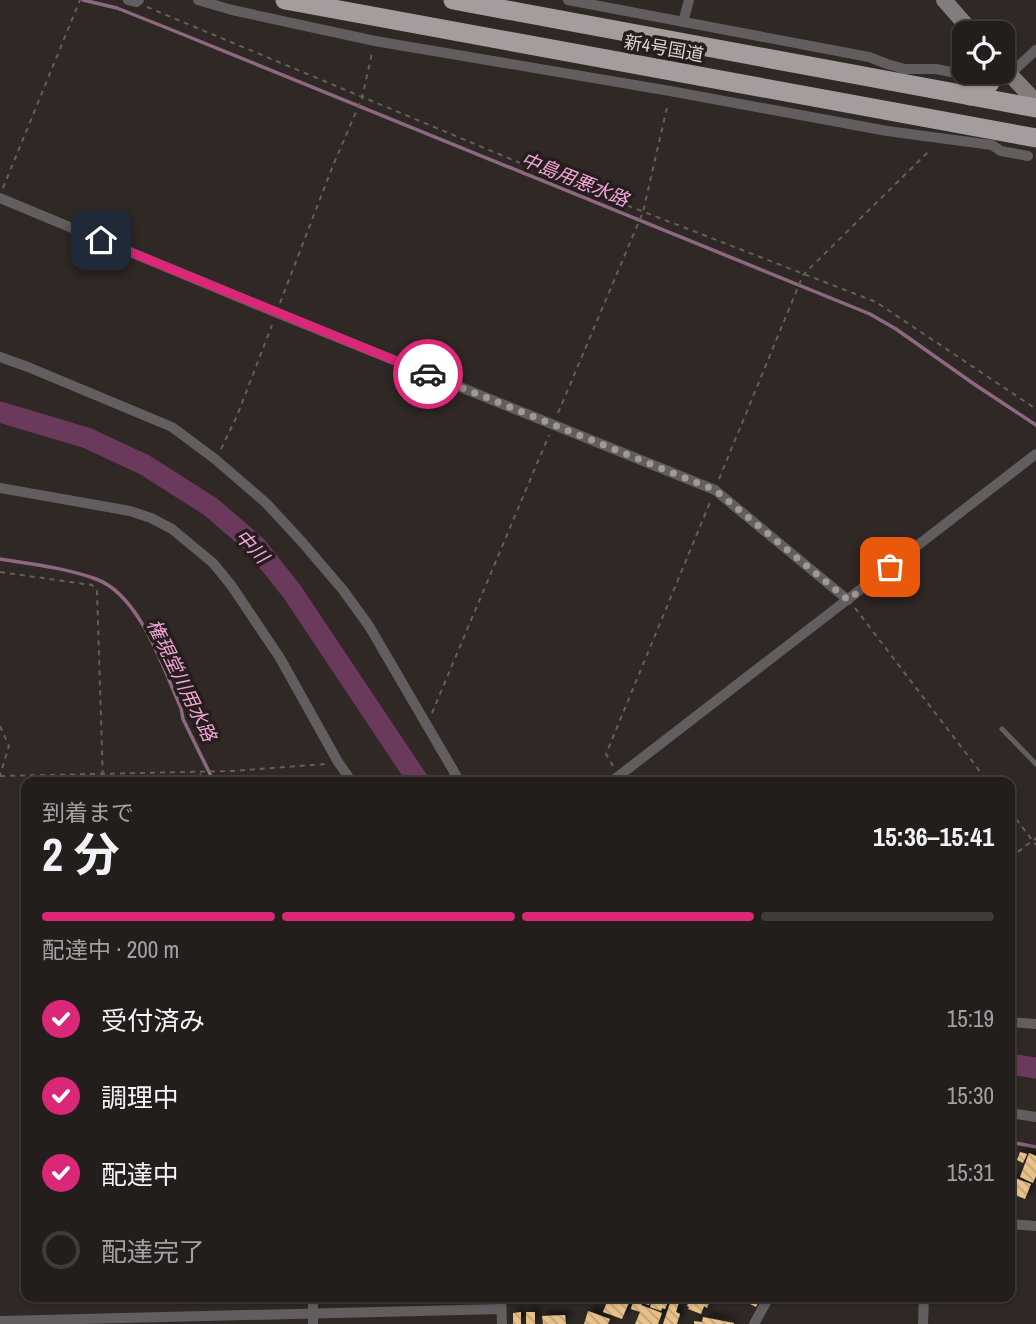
<!DOCTYPE html>
<html lang="ja">
<head>
<meta charset="utf-8">
<style>
	:root { --surface:#231e1c; --page:#2b2725; --text:#f1f3f6; --muted:#a3a2a3; --line:#403c3b; --accent:#db2777 }
	body { margin:0; font-family:"Archivo Narrow","Noto Sans JP",sans-serif; background:var(--page); color:var(--text); height:100vh; display:flex; flex-direction:column; font-size:26px; white-space:nowrap }
	* { box-sizing:border-box; margin:0 }
	p { font-size:23px; color:var(--muted) }
	.icon { flex:none; width:38px; height:38px; fill:none; stroke:currentColor; stroke-width:2; stroke-linecap:round; stroke-linejoin:round }
	.map { position:relative; flex:1; overflow:hidden }
	.sheet { position:absolute; left:21px; top:777px; width:994px; height:525px; display:flex; flex-direction:column; background:var(--surface); border-radius:14px; box-shadow:0 2px 5px #0004,0 0 0 2px var(--line) }
	.sheet>* { flex:none }
	.tools { position:absolute; left:952px; top:21px; display:grid; gap:14px }
	.tools a { display:grid; place-items:center; width:63px; height:63px; border-radius:14px; background:var(--surface); box-shadow:0 2px 5px #0004,0 0 0 2px var(--line); font-size:35px }
	.pin { position:absolute; display:grid; place-items:center; width:60px; height:60px; color:#fff; margin:-30px; border-radius:14px; box-shadow:0 4px 10px #0006 }
	.courier { position:absolute; display:grid; place-items:center; width:70px; height:70px; margin:-35px; border:5px solid #db2777; border-radius:50%; background:#fff; color:#222; box-shadow:0 2px 9px #0007 }
	.overview em { font-style:normal; font-weight:700 }
	.overview div { display:flex; flex-direction:column-reverse }
	.overview { display:flex; align-items:center; justify-content:space-between; height:119px; padding:0 21px }
	h1 { font-size:46px; font-weight:700; line-height:52px }
	.bar { display:grid; grid-template-columns:repeat(4,1fr); gap:10px 7px; align-content:center; height:84px; padding:0 21px }
	.bar i { height:9px; border-radius:5px; background:var(--line) }
	.bar .on { background:var(--accent) }
	.bar p { grid-column:span 4 }
	ol { padding:0 21px; list-style:none }
	li { display:flex; align-items:center; gap:21px; height:77px }
	li p { margin-inline-start:auto }
	li .icon { padding:7px; border-radius:50%; background:var(--accent); color:#fff; stroke-width:4 }
	li:last-child { color:var(--muted) }
	li i { width:38px; height:38px; border:4px solid var(--line); border-radius:50% }
	.map>svg:first-child { display:block }
	.lines { fill:none; stroke-linecap:round; stroke-linejoin:round }
	.stream { stroke:#8d6880; stroke-width:3.5 }
	.river { stroke:#6b395c; stroke-width:21 }
	.building { fill:url(#building-back-hatch); filter:url(#shadow) }
	.path { stroke:#655f5c; stroke-width:2; stroke-dasharray:5 5; stroke-linecap:butt }
	.service { stroke:#625e5f; stroke-width:5 }
	.minor { stroke:#625e5f; stroke-width:10 }
	.secondary { stroke:#827c7c; stroke-width:16 }
	.trunk { stroke:#a59c9d; stroke-width:19 }
	.done { stroke:#9f9997; stroke-width:7; stroke-dasharray:0 12.6 }
	.route { stroke:#db2777; stroke-width:9 }
	.labels { text-anchor:middle; dominant-baseline:central; stroke-width:7; stroke-linejoin:round; paint-order:stroke }
	.street-label { font-size:18px; fill:#dbd6d4; stroke:#251e1c }
	.water-label { font-size:19px; font-style:italic; fill:#f2a4da; stroke:#251e1c }
</style>
</head>
<body>
<div class="map">
<svg width="1036" height="1324" viewBox="0 0 1036 1324">
	<defs>
		<pattern id="building-back-hatch" width="6" height="6" patternUnits="userSpaceOnUse" patternTransform="scale(1.75)"><rect width="6" height="6" fill="#e7c188"/><path d="M-1 5l2 2M0 0l6 6M5-1l2 2" fill="none" stroke="#bea176"/></pattern>
		<filter id="shadow"><feDropShadow dx="5" dy="-5" stdDeviation="3.5" flood-color="#0009"/></filter>
	</defs>
	<rect width="100%" height="100%" fill="#2f2825"/>
	<g class="lines">
		<g class="stream">
			<path d="M83 0 117 8 172 30 870 314 896 329 974 384 1036 425"/>
			<path d="M0 559C32 564 66 568 96 579 140 595 163 668 181 708L183 719 214 782"/>
			<path d="M1010 1142 1036 1147"/>
		</g>
		<g class="river">
			<path d="M0 412 87 438 145 465 211 507 256 546 293 593 419 782"/>
			<path d="M1010 1064 1036 1068"/>
		</g>
	</g>
	<g class="building">
		<path d="M1020 1152 1027 1154 1023 1163 1017 1160Z"/>
		<path d="M1029 1153 1036 1156V1176L1033 1183 1020 1177Z"/>
		<path d="M1015 1178 1031 1184 1025 1199 1010 1193 1012 1185 1010 1184V1180L1014 1181Z"/>
		<path d="M609 1297H652L649 1305 642 1303 641 1305 662 1313 658 1324H635L640 1312 631 1309 633 1301 630 1300 622 1319 603 1312Z"/>
		<path d="M654 1297H670L665 1309 662 1308 661 1311 650 1307Z"/>
		<path d="M691 1297H711L707 1308 704 1306 701 1314 688 1309 689 1307 687 1306Z"/>
		<path d="M749 1297H761L756 1307 746 1302Z"/>
		<path d="M671 1300 679 1302 676 1312 680 1314 677 1324H663Z"/>
		<path d="M588 1311 610 1319 608 1324H584Z"/>
		<path d="M521 1312V1324H513V1313Z"/>
		<rect x="526" y="1312" width="9" height="12"/>
		<path d="M565 1315 566 1324H543L542 1316Z"/>
		<path d="M703 1317 734 1323V1324H694V1321L702 1322Z"/>
	</g>
	<g class="lines">
		<g class="path">
			<path d="M147 7 549 175 876 302 1036 409"/>
			<path d="M3 188 80 0"/>
			<path d="M280 303 332 168 362 98 372 53"/>
			<path d="M558 413 643 212 668 103"/>
			<path d="M221 449 237 416 272 325"/>
			<path d="M719 479 803 275 931 149"/>
			<path d="M0 572 92 585 97 591 103 782"/>
			<path d="M855 608 988 782"/>
			<path d="M432 713 549 435"/>
			<path d="M0 726 9 746 0 775"/>
			<path d="M613 766 606 754 711 500"/>
			<path d="M200 774 204 782"/>
			<path d="M0 776 233 771 326 764"/>
			<path d="M1010 811 1036 845"/>
			<path d="M1010 858 1036 838"/>
			<path d="M105 1297V1307"/>
		</g>
		<path class="service" d="M1002 729 1036 764"/>
		<g class="minor">
			<path d="M128 0 136 2 139 0"/>
			<path d="M198 0 232 10 375 41 670 91 887 131 992 145 1001 151 1028 156"/>
			<path d="M568 0 869 57 887 64 905 69H936L966 75"/>
			<path d="M683 22 689 0"/>
			<path d="M1010 74 1036 50"/>
			<path d="M0 198 277 313 715 490 848 600"/>
			<path d="M0 357 28 367 172 427 215 459 266 503 302 542 343 590 369 626 460 782"/>
			<path d="M0 488 130 511 151 518 172 529 213 563 231 585 280 658 338 762 352 782"/>
			<path d="M611 782 1036 454"/>
			<path d="M1010 1022 1036 1024"/>
			<path d="M1010 1113 1036 1117"/>
			<path d="M1010 1224 1036 1226"/>
			<path d="M313 1297V1324"/>
			<path d="M501 1297 502 1324"/>
			<path d="M0 1321 501 1309"/>
			<path d="M754 1324 769 1297"/>
			<path d="M923 1324 924 1297"/>
		</g>
		<g class="secondary">
			<path d="M944 0 973 33"/>
			<path d="M1003 67 1036 102"/>
		</g>
		<g class="trunk">
			<path d="M285 0 1036 138"/>
			<path d="M453 0 1036 108"/>
			<path d="M970 96C982 92 992 85 994 72"/>
		</g>
	</g>
	<g class="lines">
		<path class="done" d="M428 374 715 490 848 600 890 567"/>
		<path class="route" d="M101 240 428 374"/>
	</g>
	<g class="labels">
		<g class="street-label">
			<text transform="translate(664 48) rotate(10)">新4号国道</text>
		</g>
		<g class="water-label">
			<text transform="translate(575 179) rotate(22)">中島用悪水路</text>
			<text transform="translate(252 546) rotate(47)">中川</text>
			<text transform="translate(182 680) rotate(64)">権現堂川用水路</text>
		</g>
	</g>
</svg>
<div class="tools">
<a><svg class="icon" aria-label="locate" viewBox="0 0 24 24"><circle cx="12" cy="12" r="6"/><path d="M12 2v4M12 18v4M2 12h4M18 12h4"/></svg></a>
</div>
<div class="pin" style="left:890px;top:567px;background:#ea580c"><svg class="icon" aria-label="bag" viewBox="0 0 24 24"><path d="M5 8h14l-1 12H6zM9 8a3 3 0 0 1 6 0"/></svg></div>
<div class="pin" style="left:101px;top:240px;background:#1f2937"><svg class="icon" aria-label="home" viewBox="0 0 24 24"><path d="M3 11l9-7 9 7M6 9v11h12V9"/></svg></div>
<div class="courier" style="left:428px;top:374px"><svg class="icon" aria-label="car" viewBox="0 0 24 24"><path d="M5 17H2v-5l4-1 3-4h7l3 4 3 1v5h-3M9 17h6M6 11h13"/><circle cx="7" cy="17" r="2"/><circle cx="17" cy="17" r="2"/></svg></div>
<section class="sheet">
<div class="overview"><div><h1>2 分</h1><p>到着まで</p></div><em>15:36–15:41</em></div>
<div class="bar"><i class="on"></i><i class="on"></i><i class="on"></i><i></i><p>配達中 · 200 m</p></div>
<ol>
<li><svg class="icon" aria-label="check" viewBox="0 0 24 24"><path d="M5 12l5 5 9-10"/></svg>受付済み<p>15:19</p></li>
<li><svg class="icon" aria-label="check" viewBox="0 0 24 24"><path d="M5 12l5 5 9-10"/></svg>調理中<p>15:30</p></li>
<li><svg class="icon" aria-label="check" viewBox="0 0 24 24"><path d="M5 12l5 5 9-10"/></svg>配達中<p>15:31</p></li>
<li><i></i>配達完了</li>
</ol>
</section>
</div>
</body>
</html>
